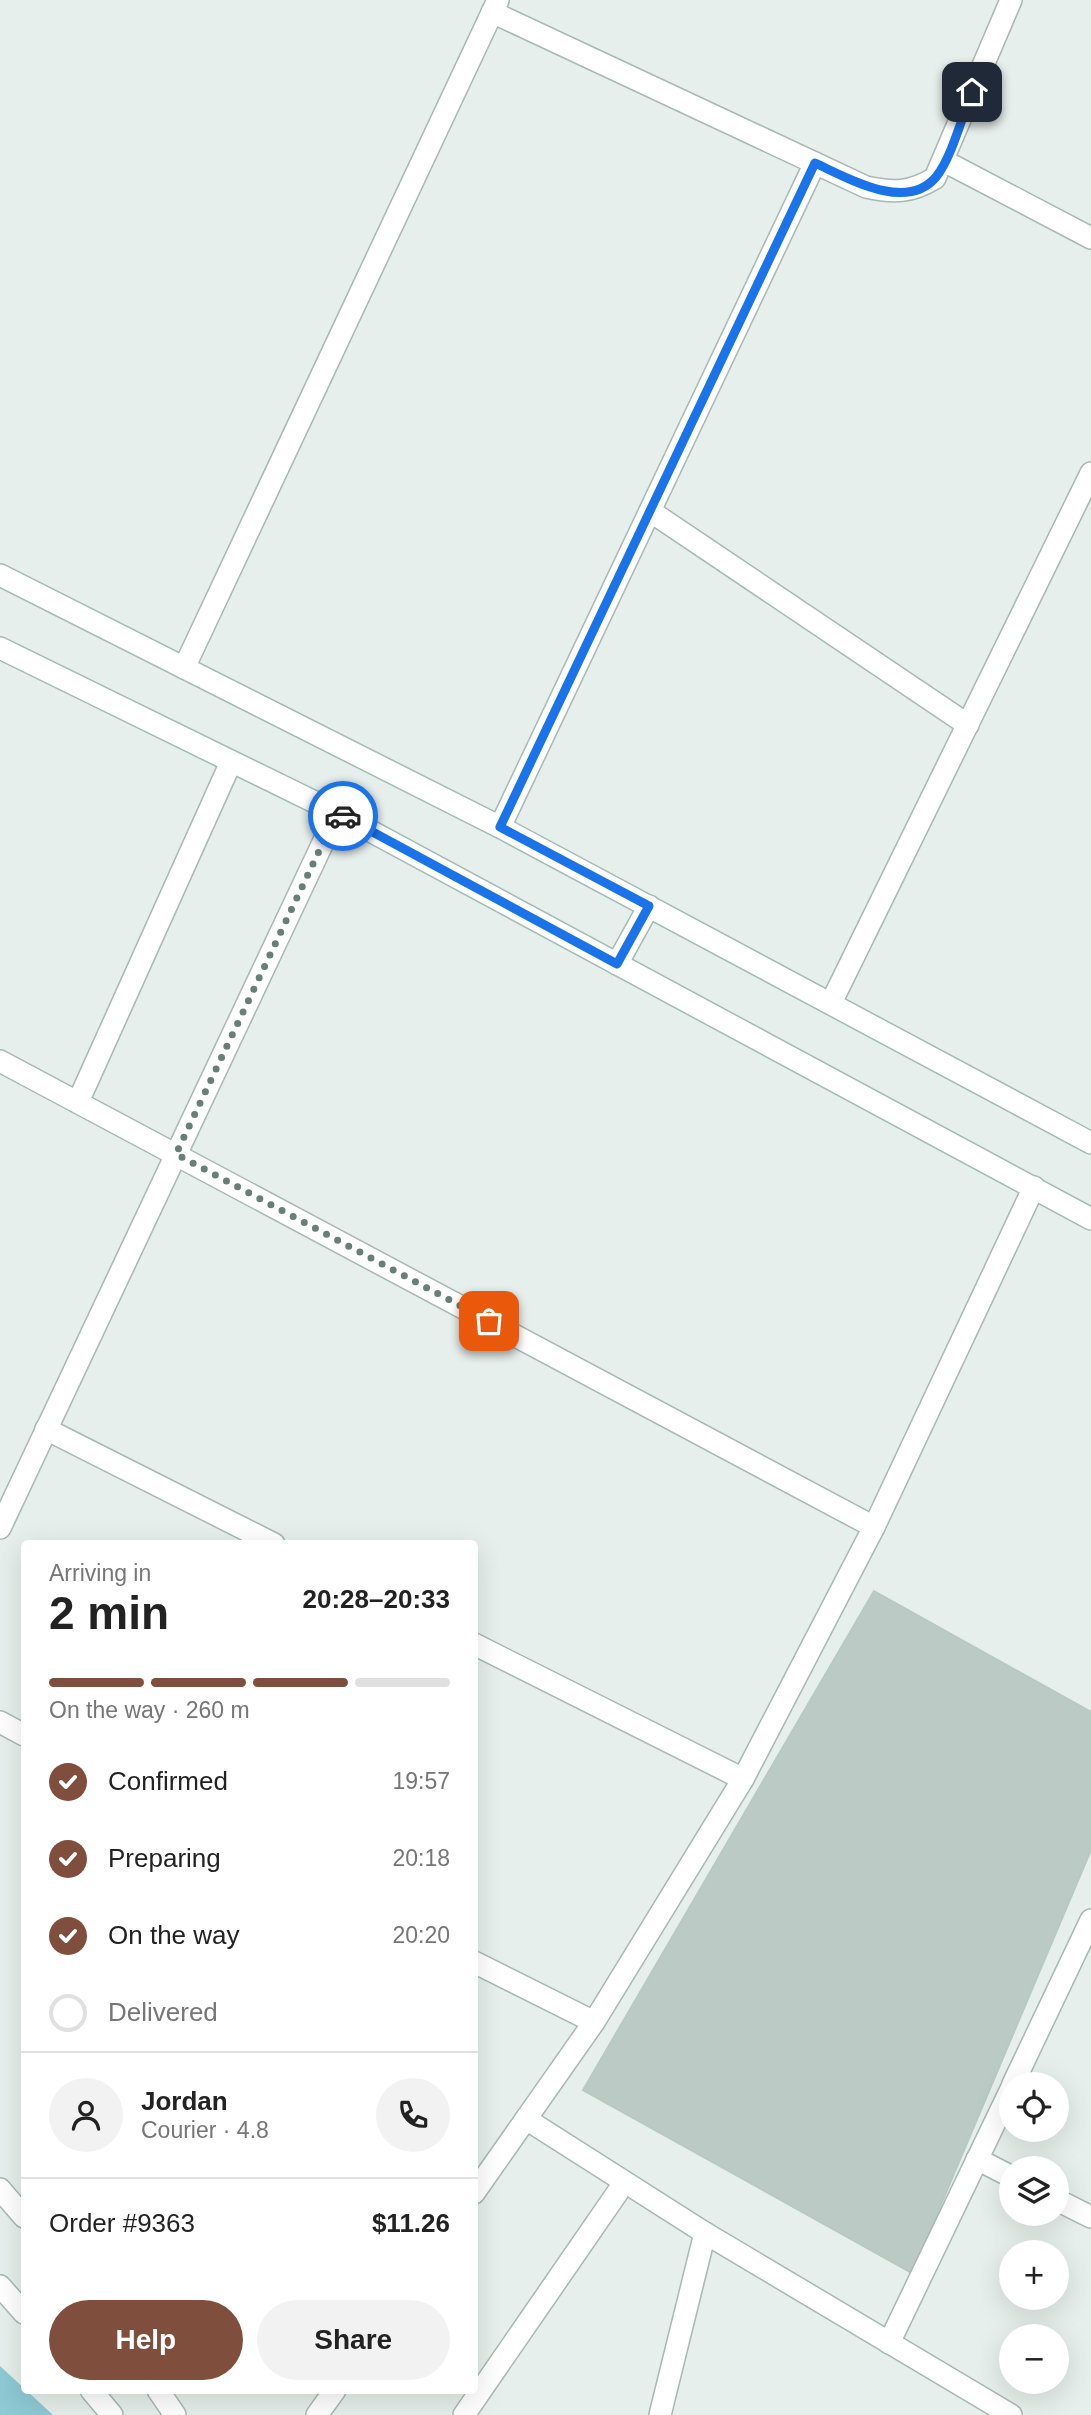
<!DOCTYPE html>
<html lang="en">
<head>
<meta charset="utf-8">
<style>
	:root { --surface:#fff; --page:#f2f2f2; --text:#222; --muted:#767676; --line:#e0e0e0; --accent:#804e3d }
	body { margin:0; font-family:Helvetica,sans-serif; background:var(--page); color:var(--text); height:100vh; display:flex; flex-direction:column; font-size:26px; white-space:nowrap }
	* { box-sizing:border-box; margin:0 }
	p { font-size:23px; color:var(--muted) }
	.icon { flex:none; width:38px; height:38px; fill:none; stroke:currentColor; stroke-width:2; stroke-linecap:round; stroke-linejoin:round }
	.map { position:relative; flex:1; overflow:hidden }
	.sheet { position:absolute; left:21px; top:1540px; width:457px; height:854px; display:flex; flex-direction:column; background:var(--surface); border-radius:7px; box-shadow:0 7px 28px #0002 }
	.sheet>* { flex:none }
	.fabs { position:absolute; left:999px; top:2072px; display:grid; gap:14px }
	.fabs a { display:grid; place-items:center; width:70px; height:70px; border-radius:50%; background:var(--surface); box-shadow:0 7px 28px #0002; font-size:35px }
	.pin { position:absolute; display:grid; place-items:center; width:60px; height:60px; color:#fff; margin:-30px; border-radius:14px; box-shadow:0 4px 10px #0006 }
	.courier { position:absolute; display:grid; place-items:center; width:70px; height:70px; margin:-35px; border:5px solid #1a73e8; border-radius:50%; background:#fff; color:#222; box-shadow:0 2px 9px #0007 }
	.summary em { font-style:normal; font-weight:700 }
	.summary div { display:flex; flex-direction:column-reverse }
	.summary { display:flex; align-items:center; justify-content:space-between; height:119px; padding:0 28px }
	h1 { font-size:46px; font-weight:700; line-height:52px }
	.bar { display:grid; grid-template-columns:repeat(4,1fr); gap:10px 7px; align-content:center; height:84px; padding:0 28px }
	.bar i { height:9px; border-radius:5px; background:var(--line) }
	.bar .current { background:var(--accent) }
	.bar p { grid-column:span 4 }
	.line { display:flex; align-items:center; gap:18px; padding:0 28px; border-top:2px solid var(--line) }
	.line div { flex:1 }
	.round { display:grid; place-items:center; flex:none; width:74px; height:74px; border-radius:37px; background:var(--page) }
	ol { padding:0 28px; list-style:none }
	li { display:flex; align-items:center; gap:21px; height:77px }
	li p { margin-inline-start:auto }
	li .icon { padding:7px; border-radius:50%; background:var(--accent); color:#fff; stroke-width:4 }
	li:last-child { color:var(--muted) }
	li i { width:38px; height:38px; border:4px solid var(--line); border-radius:50% }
	.action { display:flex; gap:14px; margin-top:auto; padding:14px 28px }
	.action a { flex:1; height:80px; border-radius:42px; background:var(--accent); color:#fff; font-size:28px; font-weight:700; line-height:80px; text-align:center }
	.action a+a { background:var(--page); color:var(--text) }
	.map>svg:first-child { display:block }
	.water { fill:#8ec9d4 }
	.building { fill:#bbcac4; stroke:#b8c9c2; stroke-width:2 }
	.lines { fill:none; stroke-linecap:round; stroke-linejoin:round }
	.minor-casing { stroke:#a8b8b2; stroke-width:24 }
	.secondary-casing { stroke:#a4bbb3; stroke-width:24 }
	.minor { stroke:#fff; stroke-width:21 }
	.secondary { stroke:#fff; stroke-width:21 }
	.done { stroke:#687f78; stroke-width:7; stroke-dasharray:0 12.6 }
	.route { stroke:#1a73e8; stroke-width:9 }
</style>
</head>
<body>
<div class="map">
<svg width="1091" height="2415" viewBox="0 0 1091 2415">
	<rect width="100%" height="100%" fill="#e6efeb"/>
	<path class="water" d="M0 2366 53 2415H0Z"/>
	<path class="building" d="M874 1591 1091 1712V1850L912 2273 583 2090Z"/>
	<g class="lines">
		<g class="minor-casing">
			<g id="minor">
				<path d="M492 12 866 187C893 193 911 193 935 178L1011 0"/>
				<path d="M944 161 1091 238"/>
				<path d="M650 511 968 725"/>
				<path d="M184 668 498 0"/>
				<path d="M500 827 815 163"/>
				<path d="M831 1003 1091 473"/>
				<path d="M0 1061 874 1527"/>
				<path d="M78 1102 231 762"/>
				<path d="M46 1429 274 1544"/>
				<path d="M0 1528 337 813"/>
				<path d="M474 1644 743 1779"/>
				<path d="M0 1722 24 1735"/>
				<path d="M474 1962 594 2022"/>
				<path d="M1013 2084 1091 1920"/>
				<path d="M526 2119 705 2233 1011 2415"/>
				<path d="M977 2159 1012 2177"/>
				<path d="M474 2193 594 2022 743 1779 874 1527 1034 1187"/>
				<path d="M1057 2200 1091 2217"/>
				<path d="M889 2343 1012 2087"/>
				<path d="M317 2415 335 2390"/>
				<path d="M464 2415 624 2183"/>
				<path d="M660 2415 705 2233"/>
			</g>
		</g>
		<g class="secondary-casing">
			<g id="secondary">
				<path d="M0 575 500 827 1091 1143"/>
				<path d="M0 648 337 813 1091 1219"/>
				<path d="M617 964 649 906"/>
				<path d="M0 2189 24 2217"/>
				<path d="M0 2286 24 2313"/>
				<path d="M91 2390 112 2415"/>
				<path d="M158 2390 175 2415"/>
			</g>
		</g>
		<use href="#minor" class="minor"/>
		<use href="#secondary" class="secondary"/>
	</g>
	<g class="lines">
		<path class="done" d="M343 816 337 813 176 1154 489 1321"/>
		<path class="route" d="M343 816 617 964 649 906 500 827 815 163C846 177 906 213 936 177 952 157 962 116 972 92"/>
	</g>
</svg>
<div class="fabs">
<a><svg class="icon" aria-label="locate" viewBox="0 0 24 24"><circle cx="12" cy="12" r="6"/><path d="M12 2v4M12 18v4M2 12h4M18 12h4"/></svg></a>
<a><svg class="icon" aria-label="layers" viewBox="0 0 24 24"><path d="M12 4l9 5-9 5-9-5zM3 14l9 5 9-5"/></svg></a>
<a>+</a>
<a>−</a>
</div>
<div class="pin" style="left:489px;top:1321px;background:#ea580c"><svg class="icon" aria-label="bag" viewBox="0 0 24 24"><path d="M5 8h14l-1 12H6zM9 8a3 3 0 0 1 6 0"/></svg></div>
<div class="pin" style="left:972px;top:92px;background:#1f2937"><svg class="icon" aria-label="home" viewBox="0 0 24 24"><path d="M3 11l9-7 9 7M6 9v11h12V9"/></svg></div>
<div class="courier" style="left:343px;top:816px"><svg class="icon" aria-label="car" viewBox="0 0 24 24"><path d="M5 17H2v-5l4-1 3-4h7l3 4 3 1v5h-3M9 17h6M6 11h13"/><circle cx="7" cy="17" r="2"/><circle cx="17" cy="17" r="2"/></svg></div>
<section class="sheet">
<div class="summary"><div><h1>2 min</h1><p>Arriving in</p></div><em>20:28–20:33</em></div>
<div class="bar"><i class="current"></i><i class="current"></i><i class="current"></i><i></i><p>On the way · 260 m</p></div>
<ol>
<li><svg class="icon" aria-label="check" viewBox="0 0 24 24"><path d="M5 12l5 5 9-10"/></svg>Confirmed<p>19:57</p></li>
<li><svg class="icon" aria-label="check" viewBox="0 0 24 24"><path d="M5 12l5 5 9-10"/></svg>Preparing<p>20:18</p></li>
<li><svg class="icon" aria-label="check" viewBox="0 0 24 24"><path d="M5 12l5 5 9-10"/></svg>On the way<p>20:20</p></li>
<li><i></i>Delivered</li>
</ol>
<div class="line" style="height:126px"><a class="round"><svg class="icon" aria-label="person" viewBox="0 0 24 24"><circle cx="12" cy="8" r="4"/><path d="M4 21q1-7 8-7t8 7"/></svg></a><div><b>Jordan</b><p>Courier · 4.8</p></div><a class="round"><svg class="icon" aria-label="phone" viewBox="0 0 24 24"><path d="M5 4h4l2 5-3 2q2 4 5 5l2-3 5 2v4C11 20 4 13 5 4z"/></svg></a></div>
<div class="line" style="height:91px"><div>Order #9363</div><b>$11.26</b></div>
<div class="action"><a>Help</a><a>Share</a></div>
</section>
</div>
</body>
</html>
